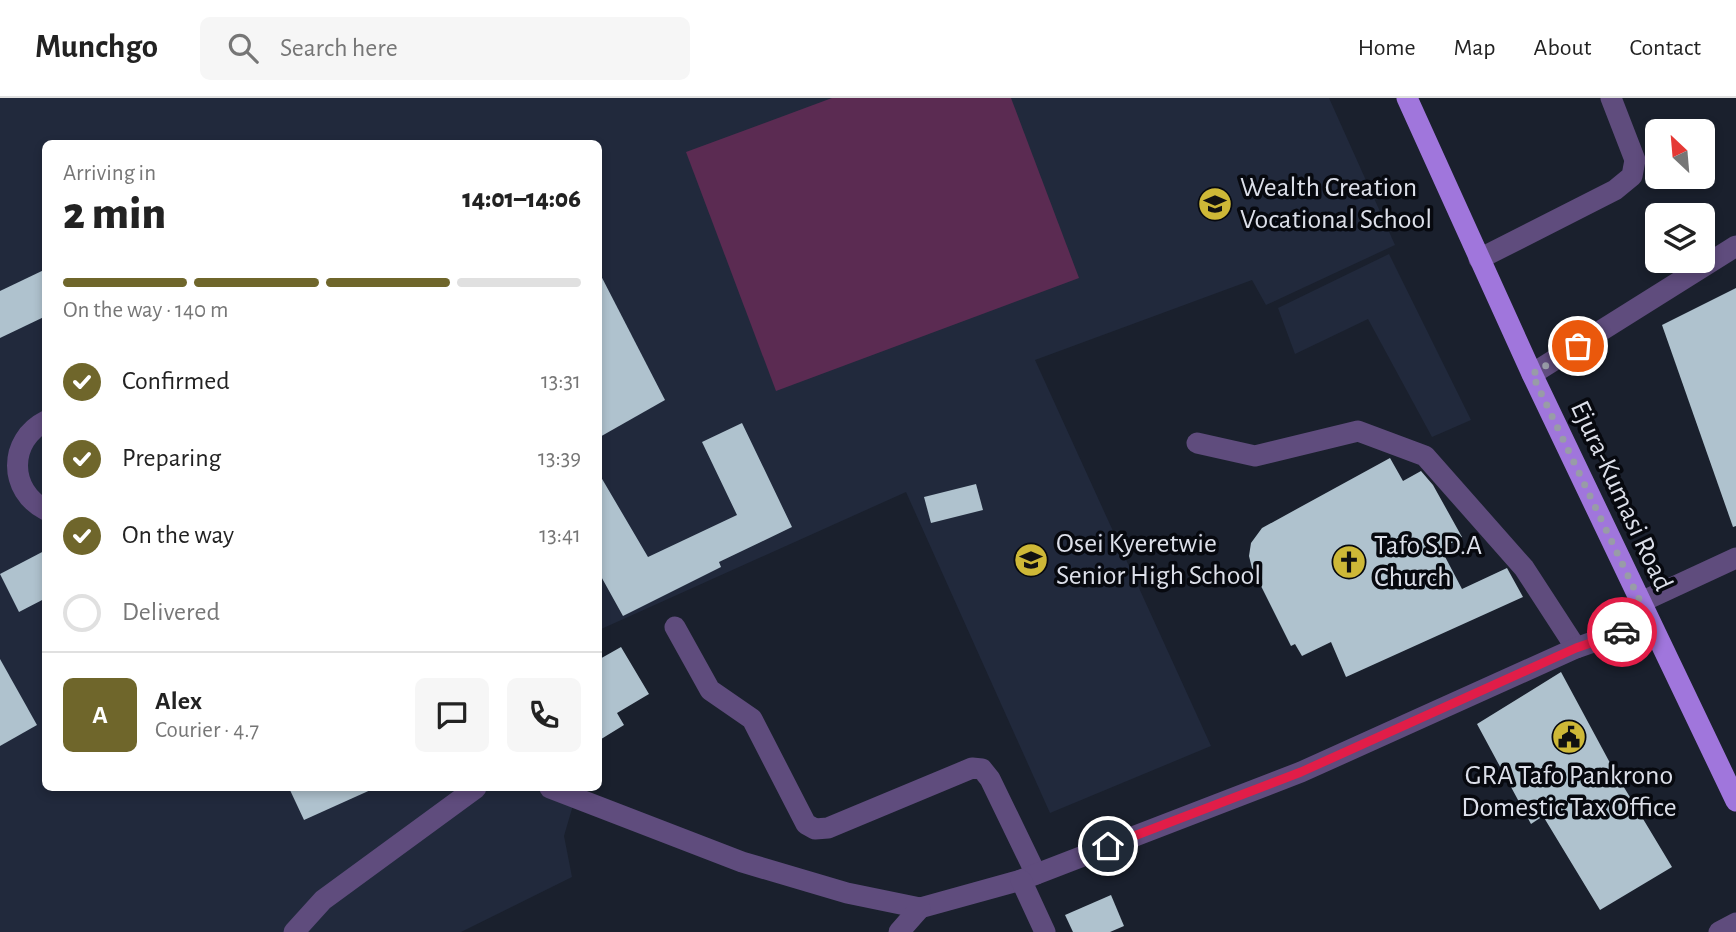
<!DOCTYPE html>
<html lang="en">
<head>
<meta charset="utf-8">
<style>
	:root { --surface:#fff; --page:#f6f6f6; --text:#222; --muted:#767676; --line:#e0e0e0; --accent:#6f662b }
	body { margin:0; font-family:"Alegreya Sans",sans-serif; background:var(--page); color:var(--text); height:100vh; display:flex; flex-direction:column; font-size:26px; white-space:nowrap }
	* { box-sizing:border-box; margin:0 }
	p { font-size:23px; color:var(--muted) }
	.icon { flex:none; width:38px; height:38px; fill:none; stroke:currentColor; stroke-width:2; stroke-linecap:round; stroke-linejoin:round }
	.map { position:relative; flex:1; overflow:hidden }
	.sheet { position:absolute; left:42px; top:42px; width:560px; height:651px; display:flex; flex-direction:column; background:var(--surface); border-radius:10px; box-shadow:0 4px 10px #0003 }
	.sheet>* { flex:none }
	.needle { width:46px; rotate:334deg }
	.buttons { position:absolute; left:1645px; top:21px; display:grid; gap:14px }
	.buttons a { display:grid; place-items:center; width:70px; height:70px; border-radius:10px; background:var(--surface); box-shadow:0 4px 10px #0003; font-size:35px }
	.pin { position:absolute; display:grid; place-items:center; width:60px; height:60px; color:#fff; margin:-30px; border:4px solid #fff; border-radius:50%; box-shadow:0 2px 7px #0007 }
	.courier { position:absolute; display:grid; place-items:center; width:70px; height:70px; margin:-35px; border:5px solid #e11d48; border-radius:50%; background:#fff; color:#222; box-shadow:0 2px 9px #0007 }
	.head em { font-style:normal; font-weight:800 }
	.head div { display:flex; flex-direction:column-reverse }
	.head { display:flex; align-items:center; justify-content:space-between; height:119px; padding:0 21px }
	h1 { font-size:46px; font-weight:800; line-height:52px }
	.bar { display:grid; grid-template-columns:repeat(4,1fr); gap:10px 7px; align-content:center; height:84px; padding:0 21px }
	.bar i { height:9px; border-radius:5px; background:var(--line) }
	.bar .current { background:var(--accent) }
	.bar p { grid-column:span 4 }
	.line { display:flex; align-items:center; gap:18px; padding:0 21px; border-top:2px solid var(--line) }
	.line div { flex:1 }
	.round { display:grid; place-items:center; flex:none; width:74px; height:74px; border-radius:10px; background:var(--page) }
	ol { padding:0 21px; list-style:none }
	li { display:flex; align-items:center; gap:21px; height:77px }
	li p { margin-inline-start:auto }
	li .icon { padding:7px; border-radius:50%; background:var(--accent); color:#fff; stroke-width:4 }
	li:last-child { color:var(--muted) }
	li i { width:38px; height:38px; border:4px solid var(--line); border-radius:50% }
	header { display:flex; align-items:center; gap:42px; box-sizing:border-box; height:98px; padding:0 35px; background:var(--surface); border-bottom:2px solid var(--line) }
	header strong { font-size:33px }
	nav { display:flex; gap:38px; margin-inline-start:auto; font-size:24px }
	.search { width:490px; height:63px; background:var(--page); display:flex; align-items:center; gap:18px; box-sizing:border-box; padding:0 24px; border-radius:10px; color:var(--muted); font-size:26px }
	.map>svg:first-child { display:block }
	.built { fill:#21293c }
	.green { fill:#5b2b52 }
	.building { fill:#afc2ce }
	.lines { fill:none; stroke-linecap:round; stroke-linejoin:round }
	.minor { stroke:#5f4c7d; stroke-width:21 }
	.major { stroke:#a076dc; stroke-width:21 }
	.done { stroke:#989ca7; stroke-width:7; stroke-dasharray:0 12.6 }
	.route { stroke:#e11d48; stroke-width:9 }
	.labels { text-anchor:middle; dominant-baseline:central; stroke-width:7; stroke-linejoin:round; paint-order:stroke }
	.poi-label { font-size:28px; fill:#dcdfe9; stroke:#07090f; text-anchor:start }
	.street-label { font-size:28px; fill:#dcdfe9; stroke:#07090f }
</style>
</head>
<body>
<header>
<strong>Munchgo</strong>
<div class="search"><svg class="icon" aria-label="search" viewBox="0 0 24 24"><circle cx="10" cy="10" r="6"/><path d="M15 15l6 6"/></svg>Search here</div>
<nav><a>Home</a><a>Map</a><a>About</a><a>Contact</a></nav>
</header>
<div class="map">
<svg width="1736" height="834" viewBox="0 0 1736 834">
	<rect width="100%" height="100%" fill="#1a202d"/>
	<g class="built">
		<path d="M0 0H1329L1395 147 1266 207 1252 182 1035 262 1211 648 1050 715 906 394 599 532 598 46H46V690H578L564 738 572 779 461 834H0Z"/>
		<path d="M1389 156 1471 322 1432 339 1368 221 1295 256 1278 210Z"/>
	</g>
	<path class="green" d="M832 0H1011L1079 180 776 293 686 54Z"/>
	<g class="building">
		<path d="M46 171V218L0 240V193Z"/>
		<path d="M598 172 665 302 598 340Z"/>
		<path d="M1736 190V428L1733 429 1662 227Z"/>
		<path d="M742 325 792 429 719 464 721 469 623 518 598 473V374L648 459 737 417 702 344Z"/>
		<path d="M1390 360 1403 383 1421 373 1433 387 1462 439 1441 451 1462 491 1507 470 1523 499 1346 579 1331 544 1302 558 1295 546 1291 548 1252 470 1249 458 1251 445 1262 430Z"/>
		<path d="M976 386 983 412 931 425 924 399Z"/>
		<path d="M46 452V500L19 514 0 476Z"/>
		<path d="M621 549 649 596 617 615 624 627 598 643V562Z"/>
		<path d="M0 561 37 627 0 648Z"/>
		<path d="M1561 574 1616 676 1672 769 1600 812 1543 718 1531 726 1477 626Z"/>
		<path d="M289 690H375L304 722Z"/>
		<path d="M1111 797 1124 828 1110 834H1073L1065 817Z"/>
	</g>
	<g class="lines">
		<g class="minor">
			<path d="M1479 161 1615 92 1632 78 1635 62 1611 0"/>
			<path d="M1532 276 1736 148"/>
			<path d="M46 323C8 342 8 393 46 412"/>
			<path d="M1197 345 1255 358 1358 333 1425 358 1524 470 1576 550"/>
			<path d="M1641 504 1736 460"/>
			<path d="M675 529 710 592 752 621 806 726 815 731 828 730 972 670 982 671 990 681 1036 776"/>
			<path d="M550 690 742 764 847 795 920 810 1021 782 1301 674 1576 550 1650 524"/>
			<path d="M1021 782 1045 834"/>
			<path d="M294 834 323 802 476 690"/>
			<path d="M899 834 920 810"/>
			<path d="M1719 834 1736 825"/>
		</g>
		<path class="major" d="M1407 0 1532 276 1736 703"/>
	</g>
	<g class="lines">
		<path class="done" d="M1578 248 1532 276 1650 524 1622 534"/>
		<path class="route" d="M1108 748 1301 674 1576 550 1622 534"/>
	</g>
	<defs>
		<g id="school-disc" transform="scale(1.75)"><circle r="9.5" fill="#ceb837" stroke="#07090f"/><path d="M0-5L7-2L0 1L-7-2ZM-4 1L0 2.5L4 1V4Q0 6-4 4Z" fill="#111"/></g>
		<g id="church-disc" transform="scale(1.75)"><circle r="9.5" fill="#ceb837" stroke="#07090f"/><path d="M-1.2-6h2.4v3.5h3.3v2.4h-3.3V6h-2.4V-.1h-3.3v-2.4h3.3Z" fill="#111"/></g>
		<g id="civic-disc" transform="scale(1.75)"><circle r="9.5" fill="#ceb837" stroke="#07090f"/><path d="M-.6-6.5H3V-4.5H.6V-3L4-1V1h2V6H-6V1h2V-1L-.6-3ZM-1.2 2.5V6h2.4V2.5Z" fill="#111"/></g>
	</defs>
	<g fill-rule="evenodd">
		<use href="#school-disc" x="1215" y="106"/>
		<use href="#school-disc" x="1031" y="462"/>
		<use href="#church-disc" x="1349" y="464"/>
		<use href="#civic-disc" x="1569" y="639"/>
	</g>
	<g class="labels">
		<g class="poi-label">
			<text x="1240" y="90">Wealth Creation<tspan x="1240" dy="32">Vocational School</tspan></text>
			<text x="1056" y="446">Osei Kyeretwie<tspan x="1056" dy="32">Senior High School</tspan></text>
			<text x="1374" y="448">Tafo S.D.A<tspan x="1374" dy="32">Church</tspan></text>
			<text x="1569" y="678" text-anchor="middle">GRA Tafo Pankrono<tspan x="1569" dy="32">Domestic Tax Office</tspan></text>
		</g>
		<g class="street-label">
			<text transform="translate(1621 398) rotate(65)">Ejura-Kumasi Road</text>
		</g>
	</g>
</svg>
<div class="buttons">
<a><svg class="needle" viewBox="-14 -14 28 28"><path d="M0-13l5 13h-10z" fill="#e53935"/><path d="M0 13l5-13h-10z" fill="#767676"/></svg></a>
<a><svg class="icon" aria-label="layers" viewBox="0 0 24 24"><path d="M12 4l9 5-9 5-9-5zM3 14l9 5 9-5"/></svg></a>
</div>
<div class="pin" style="left:1578px;top:248px;background:#ea580c"><svg class="icon" aria-label="bag" viewBox="0 0 24 24"><path d="M5 8h14l-1 12H6zM9 8a3 3 0 0 1 6 0"/></svg></div>
<div class="pin" style="left:1108px;top:748px;background:#1f2937"><svg class="icon" aria-label="home" viewBox="0 0 24 24"><path d="M3 11l9-7 9 7M6 9v11h12V9"/></svg></div>
<div class="courier" style="left:1622px;top:534px"><svg class="icon" aria-label="car" viewBox="0 0 24 24"><path d="M5 17H2v-5l4-1 3-4h7l3 4 3 1v5h-3M9 17h6M6 11h13"/><circle cx="7" cy="17" r="2"/><circle cx="17" cy="17" r="2"/></svg></div>
<section class="sheet">
<div class="head"><div><h1>2 min</h1><p>Arriving in</p></div><em>14:01–14:06</em></div>
<div class="bar"><i class="current"></i><i class="current"></i><i class="current"></i><i></i><p>On the way · 140 m</p></div>
<ol>
<li><svg class="icon" aria-label="check" viewBox="0 0 24 24"><path d="M5 12l5 5 9-10"/></svg>Confirmed<p>13:31</p></li>
<li><svg class="icon" aria-label="check" viewBox="0 0 24 24"><path d="M5 12l5 5 9-10"/></svg>Preparing<p>13:39</p></li>
<li><svg class="icon" aria-label="check" viewBox="0 0 24 24"><path d="M5 12l5 5 9-10"/></svg>On the way<p>13:41</p></li>
<li><i></i>Delivered</li>
</ol>
<div class="line" style="height:126px"><b class="round" style="background:var(--accent);color:#fff">A</b><div><b>Alex</b><p>Courier · 4.7</p></div><a class="round"><svg class="icon" aria-label="chat" viewBox="0 0 24 24"><path d="M4 5h16v11H9l-5 4z"/></svg></a><a class="round"><svg class="icon" aria-label="phone" viewBox="0 0 24 24"><path d="M5 4h4l2 5-3 2q2 4 5 5l2-3 5 2v4C11 20 4 13 5 4z"/></svg></a></div>
</section>
</div>
</body>
</html>
